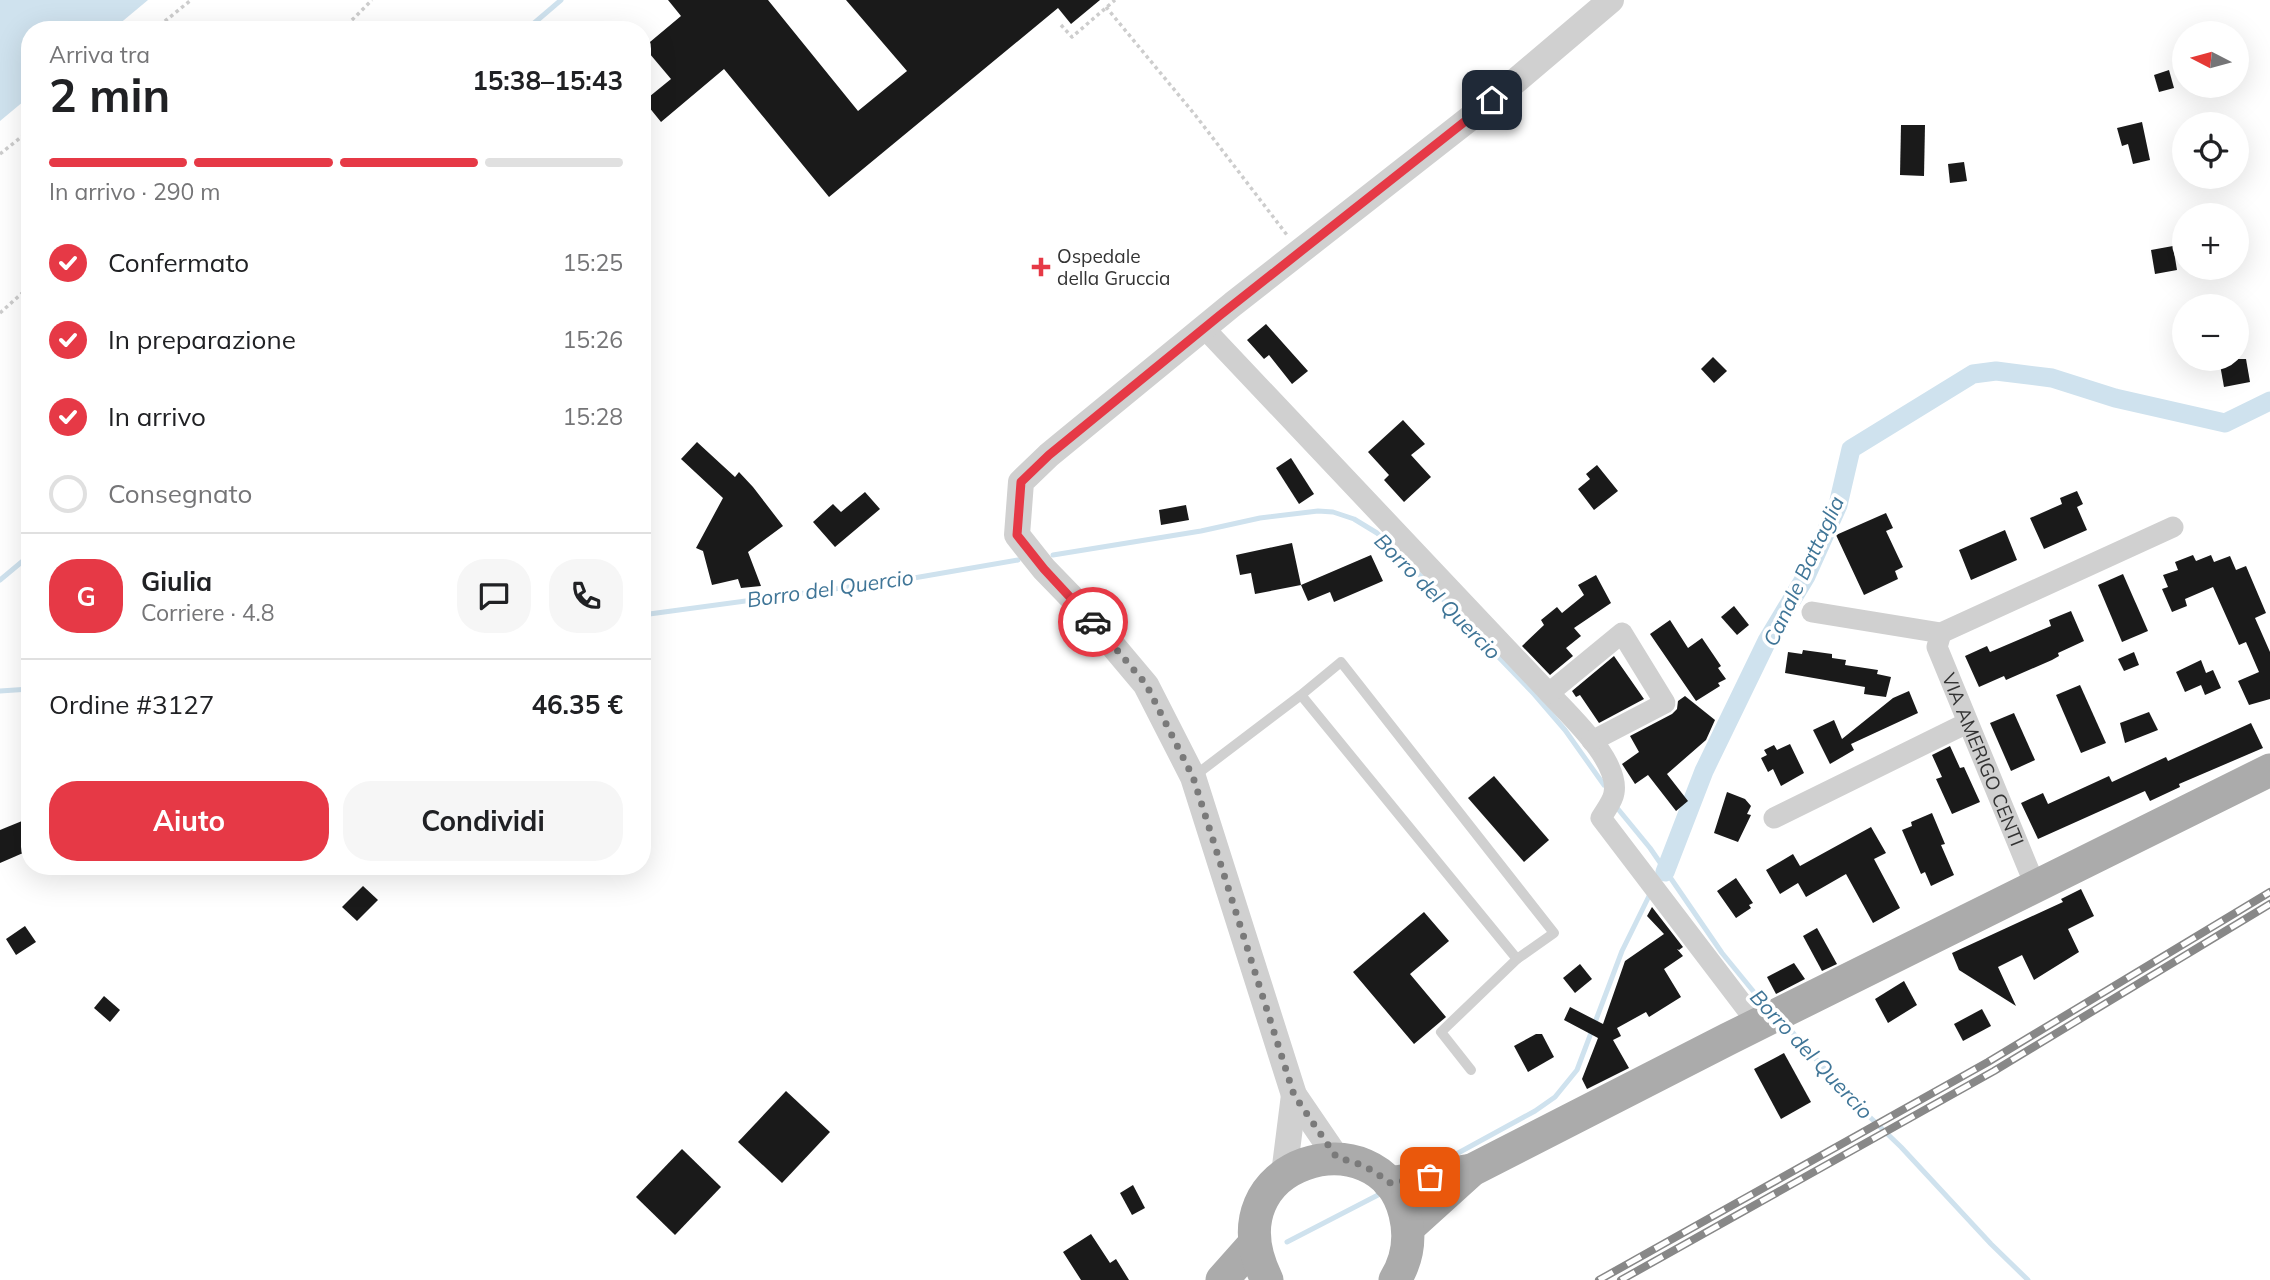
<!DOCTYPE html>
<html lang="it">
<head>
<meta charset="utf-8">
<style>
	:root { --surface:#fff; --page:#f6f6f6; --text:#202124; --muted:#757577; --line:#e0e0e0; --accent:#e63946 }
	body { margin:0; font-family:Mulish,sans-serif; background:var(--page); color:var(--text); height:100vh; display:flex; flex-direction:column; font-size:26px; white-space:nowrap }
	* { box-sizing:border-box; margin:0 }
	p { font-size:23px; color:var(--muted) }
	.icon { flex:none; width:38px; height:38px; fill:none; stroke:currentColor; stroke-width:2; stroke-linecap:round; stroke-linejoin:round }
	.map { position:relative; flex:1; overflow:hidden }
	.sheet { position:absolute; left:21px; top:21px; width:630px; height:854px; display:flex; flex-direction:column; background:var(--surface); border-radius:28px; box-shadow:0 7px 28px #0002 }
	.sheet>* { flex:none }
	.needle { width:46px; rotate:276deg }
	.fabs { position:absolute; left:2172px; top:21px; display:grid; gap:14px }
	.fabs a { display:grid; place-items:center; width:77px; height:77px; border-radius:50%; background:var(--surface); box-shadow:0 7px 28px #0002; font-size:35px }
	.pin { position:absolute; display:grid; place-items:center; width:60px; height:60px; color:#fff; margin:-30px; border-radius:14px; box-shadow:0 4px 10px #0006 }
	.courier { position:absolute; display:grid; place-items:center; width:70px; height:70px; margin:-35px; border:5px solid #e63946; border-radius:50%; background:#fff; color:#222; box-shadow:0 2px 9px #0007 }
	.head em { font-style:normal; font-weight:700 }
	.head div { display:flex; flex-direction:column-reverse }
	.head { display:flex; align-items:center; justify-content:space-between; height:119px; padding:0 28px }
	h1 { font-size:46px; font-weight:700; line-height:52px }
	.bar { display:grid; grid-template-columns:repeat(4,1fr); gap:10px 7px; align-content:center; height:84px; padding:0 28px }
	.bar i { height:9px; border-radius:5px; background:var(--line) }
	.bar .active { background:var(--accent) }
	.bar p { grid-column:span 4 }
	.line { display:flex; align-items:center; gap:18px; padding:0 28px; border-top:2px solid var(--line) }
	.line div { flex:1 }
	.round { display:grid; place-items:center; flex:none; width:74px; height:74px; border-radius:28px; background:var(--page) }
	ol { padding:0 28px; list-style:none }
	li { display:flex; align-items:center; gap:21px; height:77px }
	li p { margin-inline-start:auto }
	li .icon { padding:7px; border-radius:50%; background:var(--accent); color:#fff; stroke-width:4 }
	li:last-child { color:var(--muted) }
	li i { width:38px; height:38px; border:4px solid var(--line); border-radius:50% }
	.action { display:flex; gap:14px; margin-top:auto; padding:14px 28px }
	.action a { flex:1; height:80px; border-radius:28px; background:var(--accent); color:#fff; font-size:28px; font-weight:700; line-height:80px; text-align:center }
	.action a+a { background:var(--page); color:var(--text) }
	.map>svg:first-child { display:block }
	.water { fill:#cfe2ee }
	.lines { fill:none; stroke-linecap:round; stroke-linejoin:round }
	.stream { stroke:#cfe2ee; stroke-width:5 }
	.canal { stroke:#cfe2ee; stroke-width:19 }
	.building { fill:#1a1a1a }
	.path { stroke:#cdcdcd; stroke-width:3.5; stroke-dasharray:3.5 3.5; stroke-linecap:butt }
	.service { stroke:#d0d0d0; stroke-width:10 }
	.minor { stroke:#d0d0d0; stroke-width:21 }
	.tertiary { stroke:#d0d0d0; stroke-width:26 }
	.primary { stroke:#ababab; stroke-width:33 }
	.rail-casing { stroke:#888; stroke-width:8 }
	.rail { stroke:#fff; stroke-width:5; stroke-dasharray:16; stroke-linecap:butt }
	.done { stroke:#7a7a7a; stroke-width:7; stroke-dasharray:0 12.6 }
	.route { stroke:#e63946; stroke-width:9 }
	.poi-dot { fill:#e63946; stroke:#fff; stroke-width:2.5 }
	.labels { text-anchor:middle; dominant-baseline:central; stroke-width:7; stroke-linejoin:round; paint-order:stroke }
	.poi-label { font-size:19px; fill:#333; stroke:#fff; text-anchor:start }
	.street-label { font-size:19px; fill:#333; stroke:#fff }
	.water-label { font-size:21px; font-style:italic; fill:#3f7597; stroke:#fff }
</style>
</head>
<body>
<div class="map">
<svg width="2270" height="1280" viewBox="0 0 2270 1280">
	<rect width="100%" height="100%" fill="#fff"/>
	<path class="water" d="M0 0H148L112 30H30V96L0 121Z"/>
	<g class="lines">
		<g class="stream">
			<path d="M526 30 561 0"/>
			<path d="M1053 555 1201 531 1260 518 1318 511 1333 512 1354 519 1377 533 1414 569 1534 694 1565 730 1604 785"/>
			<path d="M0 580 30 555"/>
			<path d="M642 615 908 579 1018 560"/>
			<path d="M0 691 30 689"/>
			<path d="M1618 809 1650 848 1722 953 1767 1008"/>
			<path d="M1785 1024 1852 1100 1901 1147 1991 1244 2028 1280"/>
			<path d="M1449 1158 1535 1111 1555 1097 1577 1070 1622 951 1651 892"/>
			<path d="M1287 1242 1378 1195"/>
		</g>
		<path class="canal" d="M1665 872 1704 771 1767 641 1806 576 1838 505 1851 449 1973 374 1996 371 2052 378 2115 398 2225 423 2270 401"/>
	</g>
	<g class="building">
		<path d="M668 0H768L858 111 907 71 846 0H1100L1071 24 1058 8 829 197 724 69 661 122 644 101 671 79 644 47 681 16Z"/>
		<path d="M2169 70 2174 88 2159 92 2154 75Z"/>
		<path d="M2142 122 2150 160 2133 164 2128 144 2122 146 2117 128Z"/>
		<path d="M1901 125H1925L1924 176 1900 175Z"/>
		<path d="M1964 162 1967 181 1950 183 1948 164Z"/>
		<path d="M2173 246 2177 270 2155 274 2151 250Z"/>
		<path d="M1266 324 1308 371 1292 384 1269 355 1264 359 1247 340Z"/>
		<path d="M1713 357 1727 371 1714 383 1701 369Z"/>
		<path d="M2219 359H2246L2250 382 2224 387Z"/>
		<path d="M1403 420 1425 444 1411 455 1431 477 1404 502 1384 480 1389 475 1368 452Z"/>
		<path d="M697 442 735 477 739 472 753 487 783 526 748 552 761 586 741 588 738 579 712 585 703 551 696 548 723 498 681 459Z"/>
		<path d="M1291 458 1314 494 1299 504 1276 468Z"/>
		<path d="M1597 465 1618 491 1594 510 1578 489 1590 479 1586 474Z"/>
		<path d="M2077 491 2083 504 2077 507 2087 530 2044 549 2030 518 2062 504 2060 498Z"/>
		<path d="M865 492 880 509 835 547 813 522 833 504 841 512Z"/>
		<path d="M1186 505 1189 520 1161 525 1159 510Z"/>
		<path d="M1886 513 1893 528 1886 531 1903 567 1895 571 1898 579 1864 595 1836 535Z"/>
		<path d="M2005 530 2017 560 1971 580 1959 550Z"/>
		<path d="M1292 543 1301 585 1255 594 1251 573 1240 575 1236 555Z"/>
		<path d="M1371 555 1383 581 1334 602 1330 592 1308 601 1301 585Z"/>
		<path d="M2193 555 2196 561 2211 555 2214 562 2230 556 2236 570 2246 566 2266 613 2255 618 2270 652V699L2249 705 2238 681 2259 672 2246 642 2239 645 2213 587 2185 599 2187 606 2172 612 2162 589 2168 587 2163 575 2178 570 2175 562Z"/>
		<path d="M2123 574 2148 631 2122 642 2098 585Z"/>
		<path d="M1596 575 1611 603 1574 628 1581 636 1566 648 1573 656 1550 675 1522 646 1544 625 1541 620 1557 607 1562 613 1584 595 1578 585Z"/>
		<path d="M1734 606 1749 625 1737 635 1721 617Z"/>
		<path d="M2071 611 2084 641 2058 653 2059 656 2052 660 2006 680 2004 676 1979 687 1965 656 1987 646 1990 652 2051 626 2049 620Z"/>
		<path d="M1670 620 1688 648 1702 638 1721 666 1718 668 1726 679 1718 683 1720 686 1696 701 1650 634Z"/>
		<path d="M1803 650 1832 654V658L1846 660 1845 665 1878 670 1877 674 1891 677 1886 697 1864 694 1865 687 1785 673 1788 652 1802 654Z"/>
		<path d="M2134 652 2139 665 2124 671 2118 659Z"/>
		<path d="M1614 656 1644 699 1599 723 1580 695 1576 697 1572 691Z"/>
		<path d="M2201 660 2206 673 2213 670 2221 688 2205 695 2201 685 2185 692 2176 672Z"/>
		<path d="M2080 685 2106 743 2081 753 2056 695Z"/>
		<path d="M1909 691 1918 713 1851 744 1854 750 1830 764 1813 730 1834 720 1842 739 1893 698Z"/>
		<path d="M1685 696 1715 720 1706 740 1667 774 1688 801 1676 811 1648 775 1635 784 1622 764 1639 752 1630 736 1672 714 1677 709 1678 701Z"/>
		<path d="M2149 712 2158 730 2125 743 2120 723Z"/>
		<path d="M2014 713 2035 760 2011 771 1990 723Z"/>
		<path d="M2251 723 2263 748 2179 784 2180 787 2150 801 2145 791 2038 839 2021 803 2043 793 2048 804 2109 776 2112 782 2166 757 2168 761Z"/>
		<path d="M1790 744 1804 773 1781 786 1773 769 1768 772 1761 758 1767 755 1764 750 1774 745 1777 750Z"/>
		<path d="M1950 746 1960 768 1964 767 1980 802 1952 814 1936 779 1942 777 1932 755Z"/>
		<path d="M1494 776 1549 840 1524 862 1468 798Z"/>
		<path d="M1727 792 1745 799 1751 806 1747 814 1751 815 1738 842 1714 833Z"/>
		<path d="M1932 813 1945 844 1941 845 1954 875 1931 886 1925 872 1921 874 1902 830 1912 826 1911 822Z"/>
		<path d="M22 821 30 838V850L0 863V830Z"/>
		<path d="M1871 827 1886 853 1874 859 1900 908 1873 923 1846 874 1806 897 1798 883 1780 894 1766 870 1793 854 1800 866Z"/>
		<path d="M1736 878 1753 903 1749 905 1751 908 1736 918 1717 891Z"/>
		<path d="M363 886 378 900 357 921 342 907Z"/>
		<path d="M2081 889 2094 916 2068 929 2079 952 2034 980 2022 955 1998 967 2016 1006 1959 970 1952 953 2063 902 2061 899Z"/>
		<path d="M1652 907 1683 947 1679 950 1677 949 1683 956 1664 969 1681 997 1649 1017 1646 1012 1617 1028 1621 1036 1613 1040 1629 1068 1587 1089 1582 1079 1598 1038 1564 1020 1570 1007 1603 1024 1625 961 1664 934 1647 916Z"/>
		<path d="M1424 912 1449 941 1410 974 1446 1017 1414 1044 1353 972Z"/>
		<path d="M25 926 36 942 16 955 6 939Z"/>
		<path d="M1817 928 1837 964 1822 971 1803 936Z"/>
		<path d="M1794 963 1805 979 1776 994 1767 977Z"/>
		<path d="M1580 964 1592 979 1575 993 1563 978Z"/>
		<path d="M1904 981 1917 1005 1888 1023 1875 999Z"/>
		<path d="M104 996 120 1010 110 1022 94 1008Z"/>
		<path d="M1982 1009 1991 1026 1963 1041 1954 1024Z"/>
		<path d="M1536 1034H1542L1554 1057 1528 1072 1514 1046Z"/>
		<path d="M1784 1053 1811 1102 1781 1119 1754 1069Z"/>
		<path d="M786 1091 830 1132 782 1183 738 1142Z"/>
		<path d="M682 1149 721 1187 675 1235 636 1197Z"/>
		<path d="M1133 1185 1145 1208 1132 1215 1120 1193Z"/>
		<path d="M1091 1234 1110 1263 1116 1259 1129 1280H1081L1063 1252Z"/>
	</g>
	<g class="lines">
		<g class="path">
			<path d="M1106 7 1196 116 1287 235"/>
			<path d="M1061 25 1072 37 1115 0"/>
			<path d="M154 30 191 0"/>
			<path d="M342 30 372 0"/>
			<path d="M0 154 30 130"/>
			<path d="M0 313 30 286"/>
		</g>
		<g class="service">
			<path d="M1193 777 1301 695 1517 959 1554 933 1341 662 1301 695"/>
			<path d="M1471 1070 1441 1032 1517 959"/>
		</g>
		<g class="minor">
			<path d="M1204 328 1549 693C1569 715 1620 761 1614 793 1613 801 1605 811 1601 818L1758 1024"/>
			<path d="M1812 612 1941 633 2173 527"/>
			<path id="s1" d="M1941 633 1937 647 2035 885"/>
			<path d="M1549 693 1622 633 1665 703 1592 741"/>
			<path d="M1774 818 1967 723"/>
		</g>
		<g class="tertiary">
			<path d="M1337 1158 1294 1095 1193 777 1146 685 1077 603 1044 569 1017 535 1021 482 1049 455 1233 304 1492 101 1611 0"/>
			<path d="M1284 1174 1294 1095"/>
		</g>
		<g class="primary">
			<path d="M1389 1183 1472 1170"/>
			<path d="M1409 1227 1472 1170 1728 1039 2270 770"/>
			<path d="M1222 1280 1254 1244"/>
			<path d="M1267 1280C1207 1159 1381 1114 1405 1214 1411 1238 1408 1259 1395 1280"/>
		</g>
		<g class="rail-casing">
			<g id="rail">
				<path d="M1599 1280 1988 1062 2270 892"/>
				<path d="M1621 1280 1994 1071 2270 904"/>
			</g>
		</g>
		<use href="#rail" class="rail"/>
	</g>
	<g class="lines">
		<path class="done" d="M1093 622 1146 684 1193 777 1294 1095 1337 1158C1358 1162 1373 1169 1389 1183L1430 1177"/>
		<path class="route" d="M1093 622 1044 569 1017 535 1021 482 1049 455 1219 316 1492 100"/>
	</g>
	<path class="poi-dot" d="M1037.5 256.5h7v7h7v7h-7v7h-7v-7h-7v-7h7z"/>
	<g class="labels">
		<g class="poi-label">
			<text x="1057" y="256">Ospedale<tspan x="1057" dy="22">della Gruccia</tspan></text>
		</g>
		<g class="street-label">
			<text stroke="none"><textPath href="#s1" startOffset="136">VIA AMERIGO CENTI</textPath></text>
		</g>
		<g class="water-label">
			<text transform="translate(1803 571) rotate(-65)">Canale Battaglia</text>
			<text transform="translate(830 588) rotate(-8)">Borro del Quercio</text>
			<text transform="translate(1438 596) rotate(45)">Borro del Quercio</text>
			<text transform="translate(1812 1054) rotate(47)">Borro del Quercio</text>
		</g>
	</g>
</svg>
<div class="fabs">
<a><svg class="needle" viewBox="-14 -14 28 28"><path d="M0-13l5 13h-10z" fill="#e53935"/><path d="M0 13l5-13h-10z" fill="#757577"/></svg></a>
<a><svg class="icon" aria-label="locate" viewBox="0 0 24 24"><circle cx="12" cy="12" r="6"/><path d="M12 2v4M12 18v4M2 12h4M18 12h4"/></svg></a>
<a>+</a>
<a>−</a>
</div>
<div class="pin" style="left:1430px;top:1177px;background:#ea580c"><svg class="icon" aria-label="bag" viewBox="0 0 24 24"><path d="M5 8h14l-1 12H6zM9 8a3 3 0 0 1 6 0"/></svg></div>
<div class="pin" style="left:1492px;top:100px;background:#1f2937"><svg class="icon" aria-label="home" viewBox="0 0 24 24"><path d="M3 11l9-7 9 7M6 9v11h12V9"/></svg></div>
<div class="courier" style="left:1093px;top:622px"><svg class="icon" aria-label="car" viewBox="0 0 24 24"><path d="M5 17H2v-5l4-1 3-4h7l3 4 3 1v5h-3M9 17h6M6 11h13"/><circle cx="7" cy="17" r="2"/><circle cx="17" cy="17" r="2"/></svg></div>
<section class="sheet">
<div class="head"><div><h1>2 min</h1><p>Arriva tra</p></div><em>15:38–15:43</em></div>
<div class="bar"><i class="active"></i><i class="active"></i><i class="active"></i><i></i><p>In arrivo · 290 m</p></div>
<ol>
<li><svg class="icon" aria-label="check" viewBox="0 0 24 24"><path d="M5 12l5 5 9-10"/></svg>Confermato<p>15:25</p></li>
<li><svg class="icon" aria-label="check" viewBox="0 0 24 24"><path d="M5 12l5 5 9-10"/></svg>In preparazione<p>15:26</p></li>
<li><svg class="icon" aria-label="check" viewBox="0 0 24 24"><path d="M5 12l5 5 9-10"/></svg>In arrivo<p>15:28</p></li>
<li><i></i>Consegnato</li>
</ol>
<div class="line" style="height:126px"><b class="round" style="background:var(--accent);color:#fff">G</b><div><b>Giulia</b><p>Corriere · 4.8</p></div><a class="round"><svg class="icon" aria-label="chat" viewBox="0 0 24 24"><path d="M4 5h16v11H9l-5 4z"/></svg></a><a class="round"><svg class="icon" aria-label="phone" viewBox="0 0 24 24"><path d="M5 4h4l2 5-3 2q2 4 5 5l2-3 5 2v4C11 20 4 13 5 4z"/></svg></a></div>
<div class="line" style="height:91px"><div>Ordine #3127</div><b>46.35 €</b></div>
<div class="action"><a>Aiuto</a><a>Condividi</a></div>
</section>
</div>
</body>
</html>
